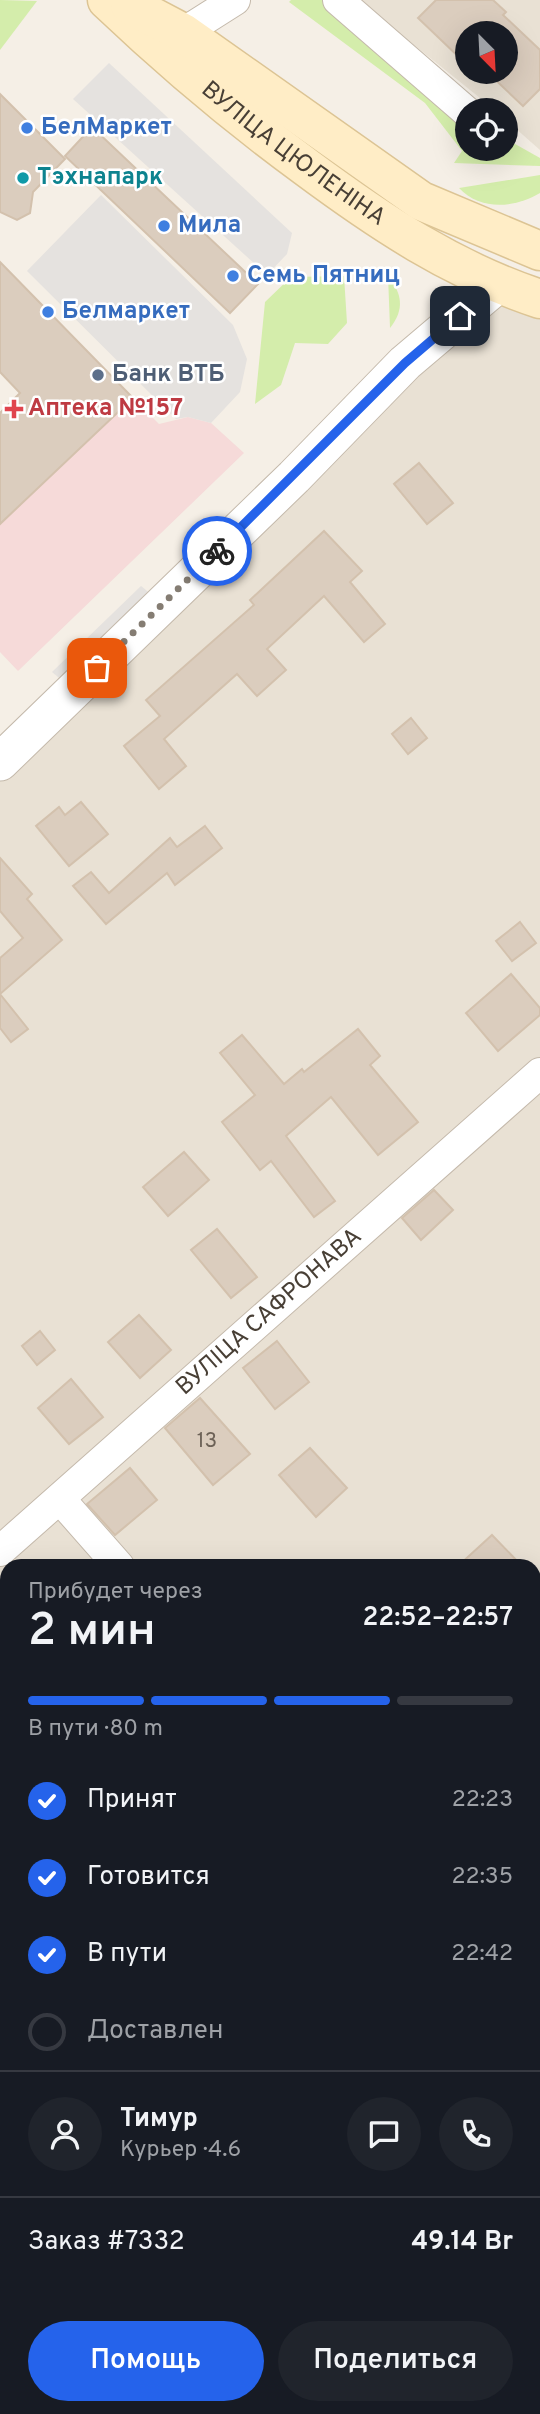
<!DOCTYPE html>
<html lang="ru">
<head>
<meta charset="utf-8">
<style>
	:root { --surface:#171b24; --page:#20242c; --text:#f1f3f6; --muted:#9ea1a6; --line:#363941; --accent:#2563eb }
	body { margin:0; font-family:Overpass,sans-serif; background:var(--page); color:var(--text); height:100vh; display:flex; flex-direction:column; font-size:26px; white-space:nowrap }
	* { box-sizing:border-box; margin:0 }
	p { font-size:23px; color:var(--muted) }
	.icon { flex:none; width:38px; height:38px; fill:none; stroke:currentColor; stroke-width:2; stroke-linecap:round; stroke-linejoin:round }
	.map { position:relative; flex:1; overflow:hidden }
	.sheet { position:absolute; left:0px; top:1559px; width:541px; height:856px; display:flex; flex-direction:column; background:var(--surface); border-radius:21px 21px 0 0; box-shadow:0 7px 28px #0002 }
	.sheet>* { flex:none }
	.needle { width:46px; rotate:156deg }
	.tools { position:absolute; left:455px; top:21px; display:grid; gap:14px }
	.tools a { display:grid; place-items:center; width:63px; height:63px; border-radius:50%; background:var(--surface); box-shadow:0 7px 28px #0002; font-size:35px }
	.pin { position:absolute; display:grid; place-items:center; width:60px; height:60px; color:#fff; margin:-30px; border-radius:14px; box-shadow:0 4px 10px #0006 }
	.courier { position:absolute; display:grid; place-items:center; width:70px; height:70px; margin:-35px; border:5px solid #2563eb; border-radius:50%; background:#fff; color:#222; box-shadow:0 2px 9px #0007 }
	.overview em { font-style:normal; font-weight:600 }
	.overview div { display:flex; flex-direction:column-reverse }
	.overview { display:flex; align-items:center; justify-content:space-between; height:119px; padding:0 28px }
	h1 { font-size:46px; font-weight:600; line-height:52px }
	.bar { display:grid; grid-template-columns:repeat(4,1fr); gap:10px 7px; align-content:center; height:84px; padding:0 28px }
	.bar i { height:9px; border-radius:5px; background:var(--line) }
	.bar .on { background:var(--accent) }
	.bar p { grid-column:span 4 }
	.line { display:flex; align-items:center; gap:18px; padding:0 28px; border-top:2px solid var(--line) }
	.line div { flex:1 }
	.round { display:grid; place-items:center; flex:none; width:74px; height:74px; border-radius:37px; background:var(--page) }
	ol { padding:0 28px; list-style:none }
	li { display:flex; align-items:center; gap:21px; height:77px }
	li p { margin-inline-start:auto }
	li .icon { padding:7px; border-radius:50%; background:var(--accent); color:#fff; stroke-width:4 }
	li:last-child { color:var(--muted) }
	li i { width:38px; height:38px; border:4px solid var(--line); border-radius:50% }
	.primary-button { display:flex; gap:14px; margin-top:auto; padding:14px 28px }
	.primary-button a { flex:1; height:80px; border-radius:42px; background:var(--accent); color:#fff; font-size:28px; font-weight:600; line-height:80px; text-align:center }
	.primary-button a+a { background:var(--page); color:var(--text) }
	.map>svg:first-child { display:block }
	.residential { fill:#e9e1d4; fill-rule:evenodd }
	.industrial { fill:#e7e1db }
	.medical { fill:#f6dad9 }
	.green { fill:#d4edab }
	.parking { fill:#e5e2df }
	.building { fill:#dbcdbe; stroke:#d3c1ad; stroke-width:2 }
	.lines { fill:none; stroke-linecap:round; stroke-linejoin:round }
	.minor-casing { stroke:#c4b9ab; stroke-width:32 }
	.tertiary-casing { stroke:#c4b9ab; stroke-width:39 }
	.secondary-casing { stroke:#dcc494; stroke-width:41 }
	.minor { stroke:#fff; stroke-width:30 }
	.tertiary { stroke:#fff; stroke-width:37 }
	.secondary { stroke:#ffedc6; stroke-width:38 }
	.done { stroke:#857d73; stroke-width:7; stroke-dasharray:0 12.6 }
	.route { stroke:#2563eb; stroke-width:9 }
	.shop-dot { fill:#3f7fe0; stroke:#fff; stroke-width:2.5 }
	.culture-dot { fill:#0f9aa8; stroke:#fff; stroke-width:2.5 }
	.service-dot { fill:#5c6f8a; stroke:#fff; stroke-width:2.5 }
	.health-dot { fill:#e0444e; stroke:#fff; stroke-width:2.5 }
	.labels { text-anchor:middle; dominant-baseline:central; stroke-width:5; stroke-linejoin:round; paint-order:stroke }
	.number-label { font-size:21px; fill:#6d6257 }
	.shop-label { font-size:24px; font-weight:bold; fill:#366cbe; stroke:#fff; text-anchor:start }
	.street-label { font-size:24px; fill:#483f35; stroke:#fff }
	.culture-label { font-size:24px; font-weight:bold; fill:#0d838f; stroke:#fff; text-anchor:start }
	.service-label { font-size:24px; font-weight:bold; fill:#4e5e75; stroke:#fff; text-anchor:start }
	.health-label { font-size:24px; font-weight:bold; fill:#be3a42; stroke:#fff; text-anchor:start }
</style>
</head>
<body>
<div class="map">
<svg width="540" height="2414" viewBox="0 0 540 2414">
	<rect width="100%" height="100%" fill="#f5efe6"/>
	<g class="residential">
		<path d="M358 0H540V150L506 120V110H495ZM467 33H506V72H467Z"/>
		<path d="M497 285 540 294V1926L534 1934V1566H7V2408H80L69 2414H0V762Z"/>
	</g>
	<path class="industrial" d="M540 2105V2414H277L271 2408H534V2111Z"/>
	<path class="medical" d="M20 393 76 451 133 398 159 424 188 417 211 423 244 453 18 671 0 652V413Z"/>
	<g class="green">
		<path d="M0 0 37 1 0 50Z"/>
		<path d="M291 0H338L467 112V149H506V139L540 158V166L454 163 462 151 425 103 289 2Z"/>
		<path d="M540 175V193C515 208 480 211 459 188Z"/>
		<path d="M388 275C402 294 405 309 390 328Z"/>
		<path d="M344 276 347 323 328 344 295 343 281 385 255 404 265 302 291 277Z"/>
	</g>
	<g class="parking">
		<path d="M109 63 292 233 287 254 267 275 73 99Z"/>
		<path d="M101 195 233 325 247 359 240 392 211 423 188 417 176 419 27 271Z"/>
		<path d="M141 586 152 595 64 682 52 672Z"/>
	</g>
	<g class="building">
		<path d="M436 0H493L506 12 503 15 540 50V89L523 106 487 72H506V33H467V53L461 59 418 18Z"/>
		<path d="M0 94 65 159 33 192 30 213 17 220 0 212Z"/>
		<path d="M92 127 258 284 230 313 65 156Z"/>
		<path d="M0 262 133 398 0 524V413L20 393 0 372Z"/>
		<path d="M419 463 453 503 427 524 394 484Z"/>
		<path d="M324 531 362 571 350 582 385 624 364 642 324 596 267 649 286 670 257 696 237 674 164 739 186 766 159 789 124 746 160 716 146 700 254 605 250 600Z"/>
		<path d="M411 718 427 738 408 754 392 734Z"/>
		<path d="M81 802 108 834 69 866 36 826 59 807 65 815Z"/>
		<path d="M205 826 222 848 175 885 167 873 106 924 73 886 91 872 109 893 170 838 177 847Z"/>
		<path d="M0 858 32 894 27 899 62 940 0 994 28 1029 11 1042 0 1028V958L23 938 0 911Z"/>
		<path d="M520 922 536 943 512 961 496 941Z"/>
		<path d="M511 974 540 1008V1015L498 1051 466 1013Z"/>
		<path d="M358 1029 380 1056 370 1065 418 1122 378 1155 331 1097 286 1136 335 1201 314 1217 271 1161 260 1170 222 1122 255 1095 220 1053 242 1035 284 1084 302 1069 304 1072Z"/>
		<path d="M184 1152 209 1180 168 1216 143 1187Z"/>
		<path d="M434 1190 453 1210 421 1240 402 1218Z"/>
		<path d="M217 1229 257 1277 231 1298 191 1250Z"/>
		<path d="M139 1315 171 1350 140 1378 108 1342Z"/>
		<path d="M40 1331 55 1350 37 1365 22 1346Z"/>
		<path d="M277 1341 309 1382 275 1409 243 1368Z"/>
		<path d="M71 1379 103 1417 69 1444 38 1408Z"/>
		<path d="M200 1398 250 1454 213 1485 165 1428Z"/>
		<path d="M310 1448 347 1488 316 1517 279 1475Z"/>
		<path d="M130 1468 157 1500 115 1535 87 1504Z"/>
		<path d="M492 1535 522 1566H458Z"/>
	</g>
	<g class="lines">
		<g class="minor-casing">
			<g id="minor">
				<path d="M338 0 467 112"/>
				<path d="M183 33 235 0"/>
				<path d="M60 1499 119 1566"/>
				<path id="s1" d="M0 1551 540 1073"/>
				<path d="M534 1934 540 1926"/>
				<path d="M69 2414 80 2408"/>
			</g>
		</g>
		<g class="tertiary-casing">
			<path id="tertiary" d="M0 762 294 477 405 363 497 285"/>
		</g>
		<g class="secondary-casing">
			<g id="secondary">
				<path id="s2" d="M107 0C170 60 235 115 306 167 380 222 452 270 540 299"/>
				<path d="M130 5 183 33 421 201 540 251"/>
			</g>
		</g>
		<use href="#minor" class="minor"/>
		<use href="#tertiary" class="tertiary"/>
		<use href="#secondary" class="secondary"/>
	</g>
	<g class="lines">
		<path class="done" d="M97 668 217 551"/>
		<path class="route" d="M217 551 405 363 460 316"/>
	</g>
	<g class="shop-dot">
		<circle cx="27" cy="128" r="7"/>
		<circle cx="164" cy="226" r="7"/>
		<circle cx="233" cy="276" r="7"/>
		<circle cx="48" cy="312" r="7"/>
	</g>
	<circle class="culture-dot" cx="23" cy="178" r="7"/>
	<circle class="service-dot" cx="98" cy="375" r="7"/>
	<path class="health-dot" d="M10.5 398.5h7v7h7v7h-7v7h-7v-7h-7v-7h7z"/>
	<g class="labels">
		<g class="number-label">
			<text x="207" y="1441">13</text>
		</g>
		<g class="shop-label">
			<text x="41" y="128">БелМаркет</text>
			<text x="178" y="226">Мила</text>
			<text x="247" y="276">Семь Пятниц</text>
			<text x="62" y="312">Белмаркет</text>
		</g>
		<g class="street-label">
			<text stroke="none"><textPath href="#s2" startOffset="242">ВУЛІЦА ЦЮЛЕНІНА</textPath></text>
			<text stroke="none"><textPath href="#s1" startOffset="360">ВУЛІЦА САФРОНАВА</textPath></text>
		</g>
		<g class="culture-label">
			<text x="37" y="178">Тэхнапарк</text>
		</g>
		<g class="service-label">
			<text x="112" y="375">Банк ВТБ</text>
		</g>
		<g class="health-label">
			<text x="28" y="409">Аптека №157</text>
		</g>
	</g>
</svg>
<div class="tools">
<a><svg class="needle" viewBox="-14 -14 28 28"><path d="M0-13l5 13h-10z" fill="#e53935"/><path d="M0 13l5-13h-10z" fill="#9ea1a6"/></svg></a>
<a><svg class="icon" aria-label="locate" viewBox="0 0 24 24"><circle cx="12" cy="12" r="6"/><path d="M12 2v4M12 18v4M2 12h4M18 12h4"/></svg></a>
</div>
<div class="pin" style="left:97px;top:668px;background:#ea580c"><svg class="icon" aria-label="bag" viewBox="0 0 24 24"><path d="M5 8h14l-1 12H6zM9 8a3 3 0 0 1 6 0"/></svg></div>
<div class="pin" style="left:460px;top:316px;background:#1f2937"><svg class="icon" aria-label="home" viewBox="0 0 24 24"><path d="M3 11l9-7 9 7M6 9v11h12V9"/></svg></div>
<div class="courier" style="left:217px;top:551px"><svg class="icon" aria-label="bike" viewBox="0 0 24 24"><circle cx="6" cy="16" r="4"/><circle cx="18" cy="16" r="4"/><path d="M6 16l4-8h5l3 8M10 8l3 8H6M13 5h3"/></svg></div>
<section class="sheet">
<div class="overview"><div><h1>2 мин</h1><p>Прибудет через</p></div><em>22:52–22:57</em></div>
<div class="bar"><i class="on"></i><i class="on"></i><i class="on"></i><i></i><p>В пути · 80 m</p></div>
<ol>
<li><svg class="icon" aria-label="check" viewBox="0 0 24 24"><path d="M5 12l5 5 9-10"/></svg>Принят<p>22:23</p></li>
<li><svg class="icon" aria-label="check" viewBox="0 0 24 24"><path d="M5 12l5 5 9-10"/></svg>Готовится<p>22:35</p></li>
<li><svg class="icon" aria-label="check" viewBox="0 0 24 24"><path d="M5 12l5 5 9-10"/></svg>В пути<p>22:42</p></li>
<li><i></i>Доставлен</li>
</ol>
<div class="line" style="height:126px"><a class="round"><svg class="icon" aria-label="person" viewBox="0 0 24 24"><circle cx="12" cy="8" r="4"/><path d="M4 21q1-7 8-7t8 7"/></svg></a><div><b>Тимур</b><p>Курьер · 4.6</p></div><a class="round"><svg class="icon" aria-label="chat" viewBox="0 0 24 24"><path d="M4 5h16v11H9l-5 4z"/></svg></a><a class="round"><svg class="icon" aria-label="phone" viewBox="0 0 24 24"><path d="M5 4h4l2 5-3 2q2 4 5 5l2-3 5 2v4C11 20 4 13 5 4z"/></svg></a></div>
<div class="line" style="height:91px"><div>Заказ #7332</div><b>49.14 Br</b></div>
<div class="primary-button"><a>Помощь</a><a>Поделиться</a></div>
</section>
</div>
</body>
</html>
